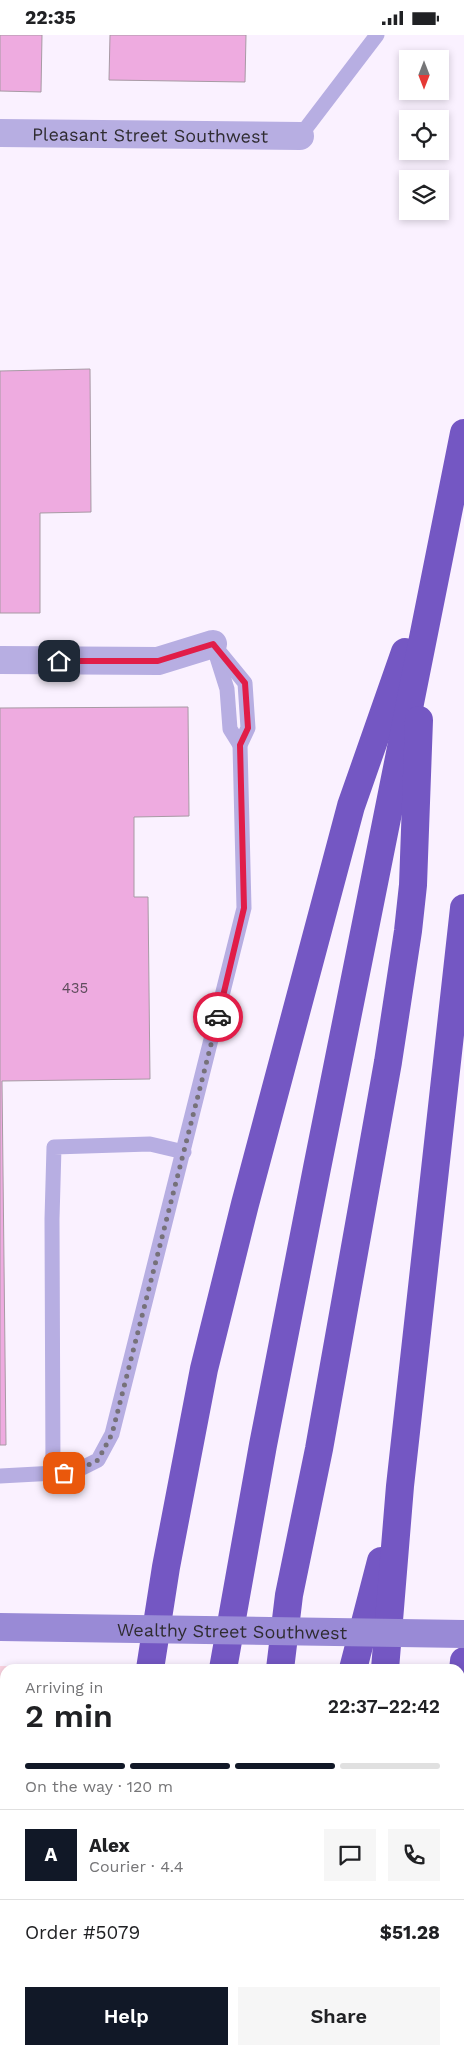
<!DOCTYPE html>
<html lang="en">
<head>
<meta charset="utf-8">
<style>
	:root { --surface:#fff; --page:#f6f6f6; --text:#202124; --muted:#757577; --line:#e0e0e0; --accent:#111827 }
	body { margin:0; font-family:"Work Sans",sans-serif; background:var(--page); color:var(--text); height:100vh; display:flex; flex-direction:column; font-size:19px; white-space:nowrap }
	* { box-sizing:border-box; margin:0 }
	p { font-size:16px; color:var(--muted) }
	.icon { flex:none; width:28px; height:28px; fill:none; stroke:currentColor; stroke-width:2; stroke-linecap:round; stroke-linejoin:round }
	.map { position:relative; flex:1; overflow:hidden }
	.sheet { position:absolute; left:0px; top:1629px; width:465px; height:391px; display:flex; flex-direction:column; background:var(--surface); border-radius:15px 15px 0 0; box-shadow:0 2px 8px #0003 }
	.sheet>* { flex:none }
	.needle { width:32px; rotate:180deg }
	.controls { position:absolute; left:399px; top:15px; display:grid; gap:10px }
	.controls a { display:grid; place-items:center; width:50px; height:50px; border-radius:0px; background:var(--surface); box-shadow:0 2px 8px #0003; font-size:25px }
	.pin { position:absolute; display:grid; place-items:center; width:42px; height:42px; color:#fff; margin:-21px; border-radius:10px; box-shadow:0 2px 8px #0006 }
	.courier { position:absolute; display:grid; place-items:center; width:50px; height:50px; margin:-25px; border:4px solid #e11d48; border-radius:50%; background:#fff; color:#222; box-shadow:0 1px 6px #0007 }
	.head em { font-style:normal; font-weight:600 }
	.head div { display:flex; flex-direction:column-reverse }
	.head { display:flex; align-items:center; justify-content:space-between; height:85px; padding:0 25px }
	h1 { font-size:32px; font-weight:600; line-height:38px }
	.bar { display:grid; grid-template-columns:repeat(4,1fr); gap:8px 5px; align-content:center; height:60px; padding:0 25px }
	.bar i { height:6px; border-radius:4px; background:var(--line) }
	.bar .selected { background:var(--accent) }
	.bar p { grid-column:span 4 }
	.line { display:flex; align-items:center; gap:12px; padding:0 25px; border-top:1px solid var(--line) }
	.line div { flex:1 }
	.round { display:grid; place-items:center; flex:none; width:52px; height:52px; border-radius:0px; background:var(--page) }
	.primary-button { display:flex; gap:10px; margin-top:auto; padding:10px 25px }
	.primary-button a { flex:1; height:58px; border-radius:0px; background:var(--accent); color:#fff; font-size:20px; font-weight:600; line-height:58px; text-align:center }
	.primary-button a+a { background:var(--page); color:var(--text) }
	.status { display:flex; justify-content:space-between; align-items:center; height:35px; padding:0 25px; background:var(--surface); direction:ltr }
	.status svg { height:14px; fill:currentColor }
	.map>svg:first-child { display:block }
	.green { fill:#fbd3e1 }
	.building { fill:#eeabe0; stroke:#a79aa4 }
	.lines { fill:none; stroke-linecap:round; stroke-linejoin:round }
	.path { stroke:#8e8891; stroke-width:3; stroke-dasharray:4 4; stroke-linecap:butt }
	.service { stroke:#b7aee2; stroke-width:15 }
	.minor { stroke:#b7aee2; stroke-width:28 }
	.motorway { stroke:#7457c3; stroke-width:28 }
	.secondary-bridge { stroke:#998ad6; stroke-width:28 }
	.done { stroke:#767179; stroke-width:5; stroke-dasharray:0 9 }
	.route { stroke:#e11d48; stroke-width:6 }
	.labels { text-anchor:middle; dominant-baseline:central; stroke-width:4; stroke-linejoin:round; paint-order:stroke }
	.number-label { font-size:15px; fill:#5f4c5d }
	.street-label { font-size:18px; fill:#2f2c31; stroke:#fff }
</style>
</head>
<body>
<div class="status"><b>22:35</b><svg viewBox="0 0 49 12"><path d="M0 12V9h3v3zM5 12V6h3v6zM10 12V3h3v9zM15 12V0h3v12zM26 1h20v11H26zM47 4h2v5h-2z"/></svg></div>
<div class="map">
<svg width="464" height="2019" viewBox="0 0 464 2019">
	<rect width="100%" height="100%" fill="#faf1ff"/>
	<path class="green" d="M0 1631 79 1632 5 1634V2015H59V2019H0Z"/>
	<g class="building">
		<path d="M0 0H42L41 57 0 56Z"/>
		<path d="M110 0H246L245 47 109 45Z"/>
		<path d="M90 334 91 477 40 478V578H0V336Z"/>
		<path d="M188 672 189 781 134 782V862H148L150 1044 2 1046 6 1410H0V673Z"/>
	</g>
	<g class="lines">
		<g class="path">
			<path d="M0 1759 5 1761"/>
			<path d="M15 2015V2019"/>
		</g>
		<g class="service">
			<path d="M300 101 377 0"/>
			<path d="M215 616 227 654 230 694 240 710"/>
			<path d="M53 1438 52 1184 54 1112 150 1109 184 1117"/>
			<path d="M0 1441 74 1437 98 1425 112 1399 244 873 240 710 248 693 245 648 213 609"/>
		</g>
		<g class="minor">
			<path id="s1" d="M0 98 300 101"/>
			<path d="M0 625 158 626 213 609"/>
		</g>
		<g class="motorway">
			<path d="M150 1634 166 1532 204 1334 245 1169 351 771 405 617"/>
			<path d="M223 1634 263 1410 317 1133 464 398"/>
			<path d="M280 1634 289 1560 319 1414 388 1027 408 896 413 850 419 685"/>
			<path d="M353 1634 381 1526"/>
			<path d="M385 1634 400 1451 464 873"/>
			<path d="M460 1663 464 1626"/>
			<path d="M119 2015V2019"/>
			<path d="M325 2015V2019"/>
			<path d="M376 2015V2019"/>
			<path d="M198 2019V2015"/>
			<path d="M267 2019V2015"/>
			<path d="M441 2019 442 2015"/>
		</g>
		<path class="secondary-bridge" id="s2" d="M0 1592 464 1599"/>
	</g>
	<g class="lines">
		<path class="done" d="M64 1438 74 1437 98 1425 112 1399 218 982"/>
		<path class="route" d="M59 626H158L213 609 245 648 248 693 240 710 244 873 218 982"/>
	</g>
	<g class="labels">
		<g class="number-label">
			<text x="75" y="953">435</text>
		</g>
		<g class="street-label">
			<text stroke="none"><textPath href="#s1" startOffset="150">Pleasant Street Southwest</textPath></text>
			<text stroke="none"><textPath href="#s2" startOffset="232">Wealthy Street Southwest</textPath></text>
		</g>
	</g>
</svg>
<div class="controls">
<a><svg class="needle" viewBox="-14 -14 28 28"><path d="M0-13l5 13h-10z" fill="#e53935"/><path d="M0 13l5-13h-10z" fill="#757577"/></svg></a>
<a><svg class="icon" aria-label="locate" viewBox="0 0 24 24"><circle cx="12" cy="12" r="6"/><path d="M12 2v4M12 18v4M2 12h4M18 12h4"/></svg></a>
<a><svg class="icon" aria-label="layers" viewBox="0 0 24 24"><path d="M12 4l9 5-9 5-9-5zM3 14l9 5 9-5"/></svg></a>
</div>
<div class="pin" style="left:64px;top:1438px;background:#ea580c"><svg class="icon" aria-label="bag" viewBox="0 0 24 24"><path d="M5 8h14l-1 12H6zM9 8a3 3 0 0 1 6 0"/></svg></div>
<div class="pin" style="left:59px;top:626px;background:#1f2937"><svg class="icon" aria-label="home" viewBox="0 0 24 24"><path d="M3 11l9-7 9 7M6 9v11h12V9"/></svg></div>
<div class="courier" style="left:218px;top:982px"><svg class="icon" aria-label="car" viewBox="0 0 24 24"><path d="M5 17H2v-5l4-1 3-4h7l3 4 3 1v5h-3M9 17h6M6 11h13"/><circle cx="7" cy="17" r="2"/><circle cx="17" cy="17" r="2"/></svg></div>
<section class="sheet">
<div class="head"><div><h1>2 min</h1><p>Arriving in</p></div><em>22:37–22:42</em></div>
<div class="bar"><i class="selected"></i><i class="selected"></i><i class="selected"></i><i></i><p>On the way · 120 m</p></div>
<div class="line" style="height:90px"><b class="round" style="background:var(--accent);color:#fff">A</b><div><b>Alex</b><p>Courier · 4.4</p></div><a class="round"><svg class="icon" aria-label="chat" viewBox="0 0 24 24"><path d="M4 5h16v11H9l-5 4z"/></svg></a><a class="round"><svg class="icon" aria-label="phone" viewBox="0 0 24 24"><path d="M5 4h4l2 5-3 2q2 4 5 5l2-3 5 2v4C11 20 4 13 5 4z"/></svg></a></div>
<div class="line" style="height:65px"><div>Order #5079</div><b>$51.28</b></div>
<div class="primary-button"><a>Help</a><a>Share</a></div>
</section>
</div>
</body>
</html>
